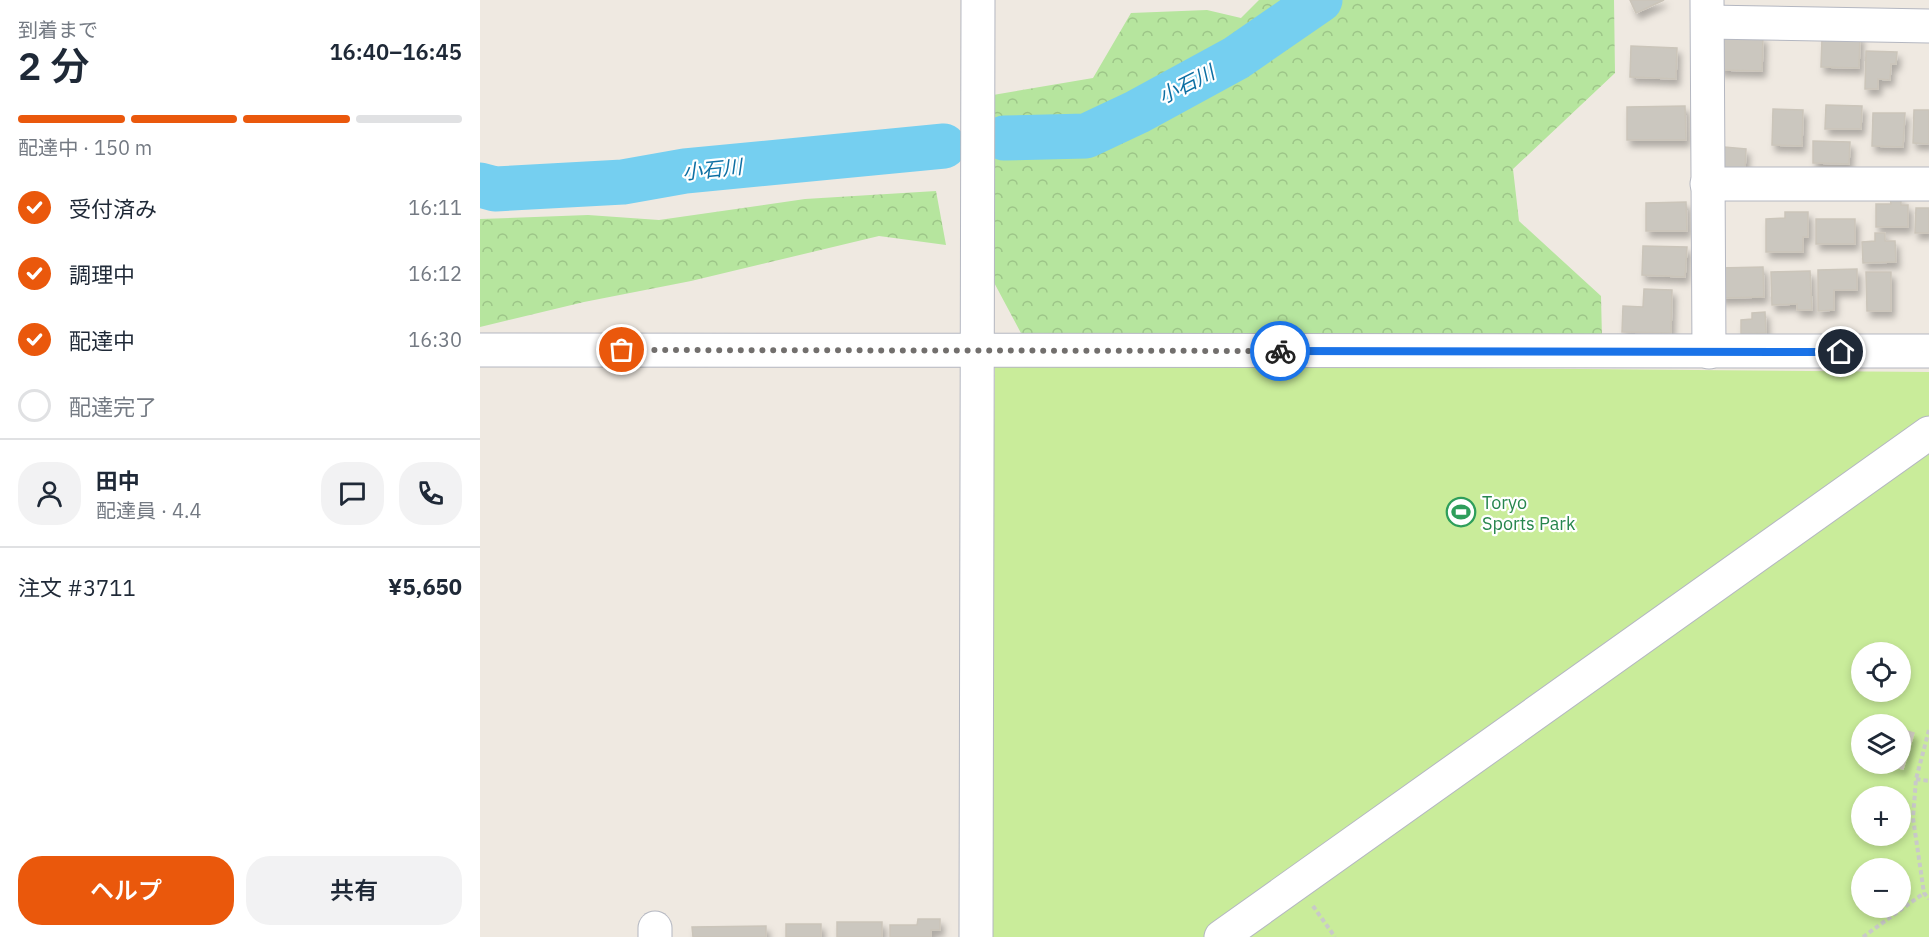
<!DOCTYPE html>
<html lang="ja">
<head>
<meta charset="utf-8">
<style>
	:root { --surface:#fff; --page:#f2f2f3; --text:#1f2937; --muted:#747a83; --line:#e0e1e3; --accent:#ea580c }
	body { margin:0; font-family:"IBM Plex Sans","Noto Sans JP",sans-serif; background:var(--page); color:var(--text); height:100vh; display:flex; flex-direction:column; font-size:22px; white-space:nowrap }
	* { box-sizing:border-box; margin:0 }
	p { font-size:20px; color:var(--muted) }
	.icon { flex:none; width:33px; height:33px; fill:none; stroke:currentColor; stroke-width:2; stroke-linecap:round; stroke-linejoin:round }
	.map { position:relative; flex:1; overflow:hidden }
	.drawer { display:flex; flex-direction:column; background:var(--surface); width:480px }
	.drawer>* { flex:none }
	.buttons { position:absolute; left:1371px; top:642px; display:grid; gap:12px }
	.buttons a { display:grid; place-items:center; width:60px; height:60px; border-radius:50%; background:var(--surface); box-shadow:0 3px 9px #0003; font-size:30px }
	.pin { position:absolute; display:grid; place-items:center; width:51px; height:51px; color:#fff; margin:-26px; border:3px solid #fff; border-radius:50%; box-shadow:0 2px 6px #0007 }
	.courier { position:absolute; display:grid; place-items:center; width:60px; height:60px; margin:-30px; border:4px solid #1a73e8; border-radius:50%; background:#fff; color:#222; box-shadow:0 2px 8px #0007 }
	.overview em { font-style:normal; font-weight:600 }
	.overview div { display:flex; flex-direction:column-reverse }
	.overview { display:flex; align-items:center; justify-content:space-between; height:102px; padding:0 18px }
	h1 { font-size:39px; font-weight:600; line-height:45px }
	.bar { display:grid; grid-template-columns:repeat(4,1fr); gap:9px 6px; align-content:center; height:72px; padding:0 18px }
	.bar i { height:8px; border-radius:4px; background:var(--line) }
	.bar .current { background:var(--accent) }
	.bar p { grid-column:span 4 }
	.line { display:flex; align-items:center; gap:15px; padding:0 18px; border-top:2px solid var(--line) }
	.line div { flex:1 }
	.round { display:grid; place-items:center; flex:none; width:63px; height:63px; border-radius:24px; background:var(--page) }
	ol { padding:0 18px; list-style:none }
	li { display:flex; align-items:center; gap:18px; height:66px }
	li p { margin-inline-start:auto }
	li .icon { padding:6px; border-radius:50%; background:var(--accent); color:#fff; stroke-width:4 }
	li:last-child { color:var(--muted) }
	li i { width:33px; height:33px; border:3px solid var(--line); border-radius:50% }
	.action { display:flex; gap:12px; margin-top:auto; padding:12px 18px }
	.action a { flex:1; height:69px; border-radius:24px; background:var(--accent); color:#fff; font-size:24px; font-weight:600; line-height:69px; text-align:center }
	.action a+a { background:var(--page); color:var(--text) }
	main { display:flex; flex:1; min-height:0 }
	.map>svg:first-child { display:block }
	.forest { fill:url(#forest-crowns) }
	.pitch { fill:#c9ec9a; fill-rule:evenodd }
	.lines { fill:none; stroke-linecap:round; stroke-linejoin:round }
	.river { stroke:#75cff0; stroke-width:45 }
	.building { fill:#cbc7bf; stroke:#cbc5ba; stroke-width:1.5; filter:url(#shadow) }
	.minor-casing { stroke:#b4b7c1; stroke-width:35 }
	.path { stroke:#c9c9c9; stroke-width:4; stroke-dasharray:4.5 3; stroke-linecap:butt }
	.minor { stroke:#fff; stroke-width:33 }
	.done { stroke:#726f6d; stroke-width:6; stroke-dasharray:0 10.8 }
	.route { stroke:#1a73e8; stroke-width:8 }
	.labels { text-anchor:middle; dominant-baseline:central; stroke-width:4.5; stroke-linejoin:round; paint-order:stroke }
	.leisure-label { font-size:18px; fill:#27864d; stroke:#fff; text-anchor:start }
	.water-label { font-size:20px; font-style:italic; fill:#0d6fa3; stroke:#fff }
</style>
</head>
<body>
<main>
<section class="drawer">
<div class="overview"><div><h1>2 分</h1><p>到着まで</p></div><em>16:40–16:45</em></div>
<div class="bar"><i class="current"></i><i class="current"></i><i class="current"></i><i></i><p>配達中 · 150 m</p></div>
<ol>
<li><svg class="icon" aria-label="check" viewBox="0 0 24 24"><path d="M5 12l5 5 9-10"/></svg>受付済み<p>16:11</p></li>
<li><svg class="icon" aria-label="check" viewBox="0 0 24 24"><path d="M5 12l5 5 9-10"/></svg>調理中<p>16:12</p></li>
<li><svg class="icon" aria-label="check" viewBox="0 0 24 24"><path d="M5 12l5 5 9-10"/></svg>配達中<p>16:30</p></li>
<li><i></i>配達完了</li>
</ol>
<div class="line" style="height:108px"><a class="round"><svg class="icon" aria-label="person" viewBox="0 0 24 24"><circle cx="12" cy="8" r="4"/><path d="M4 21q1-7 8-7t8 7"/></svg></a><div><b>田中</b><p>配達員 · 4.4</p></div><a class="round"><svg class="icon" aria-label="chat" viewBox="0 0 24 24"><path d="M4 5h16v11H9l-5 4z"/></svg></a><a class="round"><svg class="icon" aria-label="phone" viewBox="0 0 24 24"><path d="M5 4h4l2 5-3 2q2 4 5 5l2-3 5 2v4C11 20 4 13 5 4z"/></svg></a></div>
<div class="line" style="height:78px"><div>注文 #3711</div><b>¥5,650</b></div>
<div class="action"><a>ヘルプ</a><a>共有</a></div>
</section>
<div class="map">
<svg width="1449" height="937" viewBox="0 0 1449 937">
	<defs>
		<pattern id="forest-crowns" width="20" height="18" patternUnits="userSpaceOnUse" patternTransform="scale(1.5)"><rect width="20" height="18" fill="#b6e59e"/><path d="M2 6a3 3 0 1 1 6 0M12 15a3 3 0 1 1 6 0" fill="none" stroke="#9dc588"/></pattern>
		<filter id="shadow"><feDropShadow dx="3.5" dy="6" stdDeviation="3" flood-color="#0004"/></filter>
	</defs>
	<rect width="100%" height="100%" fill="#efe9e1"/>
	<g class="forest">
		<path d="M779 0H1134L1135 73 1033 169 1039 221 1121 296 1122 339 542 335 510 275 513 95 613 78 651 13 727 10 761 18Z"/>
		<path d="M456 191 466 245 399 236 211 281 104 302 0 327V219L108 215 179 220 325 199Z"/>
	</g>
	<path class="pitch" d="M515 364 1449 372V937H507ZM1382 652H1420V692H1382ZM1382 724H1420V764H1382ZM1382 796H1420V836H1382ZM1382 868H1420V908H1382Z"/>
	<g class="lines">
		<g class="river">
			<path d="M524 138 606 136 657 112 756 58 840 0"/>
			<path d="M0 185 15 189 143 182 205 171 464 146"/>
		</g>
	</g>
	<g class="building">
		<path d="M1150 0H1184L1156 13Z"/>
		<path d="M1380 35 1379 68 1341 67 1342 38Z"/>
		<path d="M1240 36 1283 37 1282 71 1239 70Z"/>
		<path d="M1151 46 1197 48 1196 79 1150 77Z"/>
		<path d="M1386 51 1417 52 1416 64H1411L1410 80 1398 79V89H1385Z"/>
		<path d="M1346 105 1382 106 1381 129H1345Z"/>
		<path d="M1205 106 1206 140H1147V107Z"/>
		<path d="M1293 109 1323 110 1322 146 1292 145Z"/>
		<path d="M1434 110H1449V144L1433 143Z"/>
		<path d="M1393 113H1425L1423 147 1392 146Z"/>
		<path d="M1333 141 1370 142 1369 164 1333 163Z"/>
		<path d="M1244 147 1266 149 1265 169 1243 168Z"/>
		<path d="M1410 198H1421V205H1428V227H1396V204H1411Z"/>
		<path d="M1206 202 1207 231H1166V203Z"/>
		<path d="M1436 208H1449V233H1435Z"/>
		<path d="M1305 212H1328V237H1323V252H1286V219L1305 218Z"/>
		<rect x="1336" y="219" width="39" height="25"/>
		<path d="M1395 233H1405V241H1415L1416 262 1383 263 1382 242 1395 241Z"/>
		<path d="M1163 246 1207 247 1205 277 1162 275Z"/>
		<path d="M1283 267 1284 297 1240 298 1239 268Z"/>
		<path d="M1377 269V290H1354V310L1338 311V270Z"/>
		<path d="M1330 271 1332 310H1317V304L1292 305 1291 272Z"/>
		<path d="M1386 272H1411V311H1387Z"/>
		<path d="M1164 289 1192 290 1191 333 1142 332 1143 306 1163 307Z"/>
		<path d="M1285 312 1286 333 1261 334V320L1272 319V313Z"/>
		<path d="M1420 729 1434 733 1423 769 1405 764H1420Z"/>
		<path d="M438 919H460V930H451V937H410V925H437Z"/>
		<rect x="357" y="922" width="45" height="15"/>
		<rect x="306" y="924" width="35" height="13"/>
		<path d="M286 926V937H213L212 927Z"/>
	</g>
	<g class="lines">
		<g class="minor-casing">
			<g id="minor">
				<path d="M1227 0 1229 352"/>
				<path d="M1228 22 1449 26"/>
				<path d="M1227 184H1449"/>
				<path d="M0 350 1449 351"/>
				<path d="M175 928V937"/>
				<path d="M496 937 498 0"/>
				<path d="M741 937 1449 433"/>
			</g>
		</g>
		<g class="path">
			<path d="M1449 730 1436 779 1433 818 1444 893 1449 899"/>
			<path d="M1436 779 1449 781"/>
			<path d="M833 906 855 937"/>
			<path d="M1383 937 1444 893"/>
		</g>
		<use href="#minor" class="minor"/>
	</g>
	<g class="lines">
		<path class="done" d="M142 350 800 351"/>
		<path class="route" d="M800 351 1361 352"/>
	</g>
	<defs>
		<g id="stadium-ring" transform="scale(1.5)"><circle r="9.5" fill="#fff" stroke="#2e9e5b" stroke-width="1.5"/><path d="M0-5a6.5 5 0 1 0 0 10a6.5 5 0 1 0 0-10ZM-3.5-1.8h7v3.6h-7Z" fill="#2e9e5b"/></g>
	</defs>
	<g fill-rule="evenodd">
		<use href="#stadium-ring" x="981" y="512"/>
	</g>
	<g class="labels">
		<g class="leisure-label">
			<text x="1002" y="502">Toryo<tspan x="1002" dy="21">Sports Park</tspan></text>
		</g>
		<g class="water-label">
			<text transform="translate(706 84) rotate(-27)">小石川</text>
			<text transform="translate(232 169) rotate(-6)">小石川</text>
		</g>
	</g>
</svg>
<div class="buttons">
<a><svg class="icon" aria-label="locate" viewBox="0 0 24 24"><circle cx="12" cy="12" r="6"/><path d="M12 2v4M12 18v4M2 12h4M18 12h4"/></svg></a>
<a><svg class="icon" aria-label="layers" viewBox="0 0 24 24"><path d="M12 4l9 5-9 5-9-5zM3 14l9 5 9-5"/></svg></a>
<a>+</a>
<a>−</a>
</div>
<div class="pin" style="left:142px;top:350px;background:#ea580c"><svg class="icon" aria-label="bag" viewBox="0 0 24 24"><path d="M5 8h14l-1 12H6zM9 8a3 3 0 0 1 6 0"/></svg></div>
<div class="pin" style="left:1361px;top:352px;background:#1f2937"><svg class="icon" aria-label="home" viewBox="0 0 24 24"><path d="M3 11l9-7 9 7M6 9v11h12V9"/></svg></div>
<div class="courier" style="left:800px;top:351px"><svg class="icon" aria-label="bike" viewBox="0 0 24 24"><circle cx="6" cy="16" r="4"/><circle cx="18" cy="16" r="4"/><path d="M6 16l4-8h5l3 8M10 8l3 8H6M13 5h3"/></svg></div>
</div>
</main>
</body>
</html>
